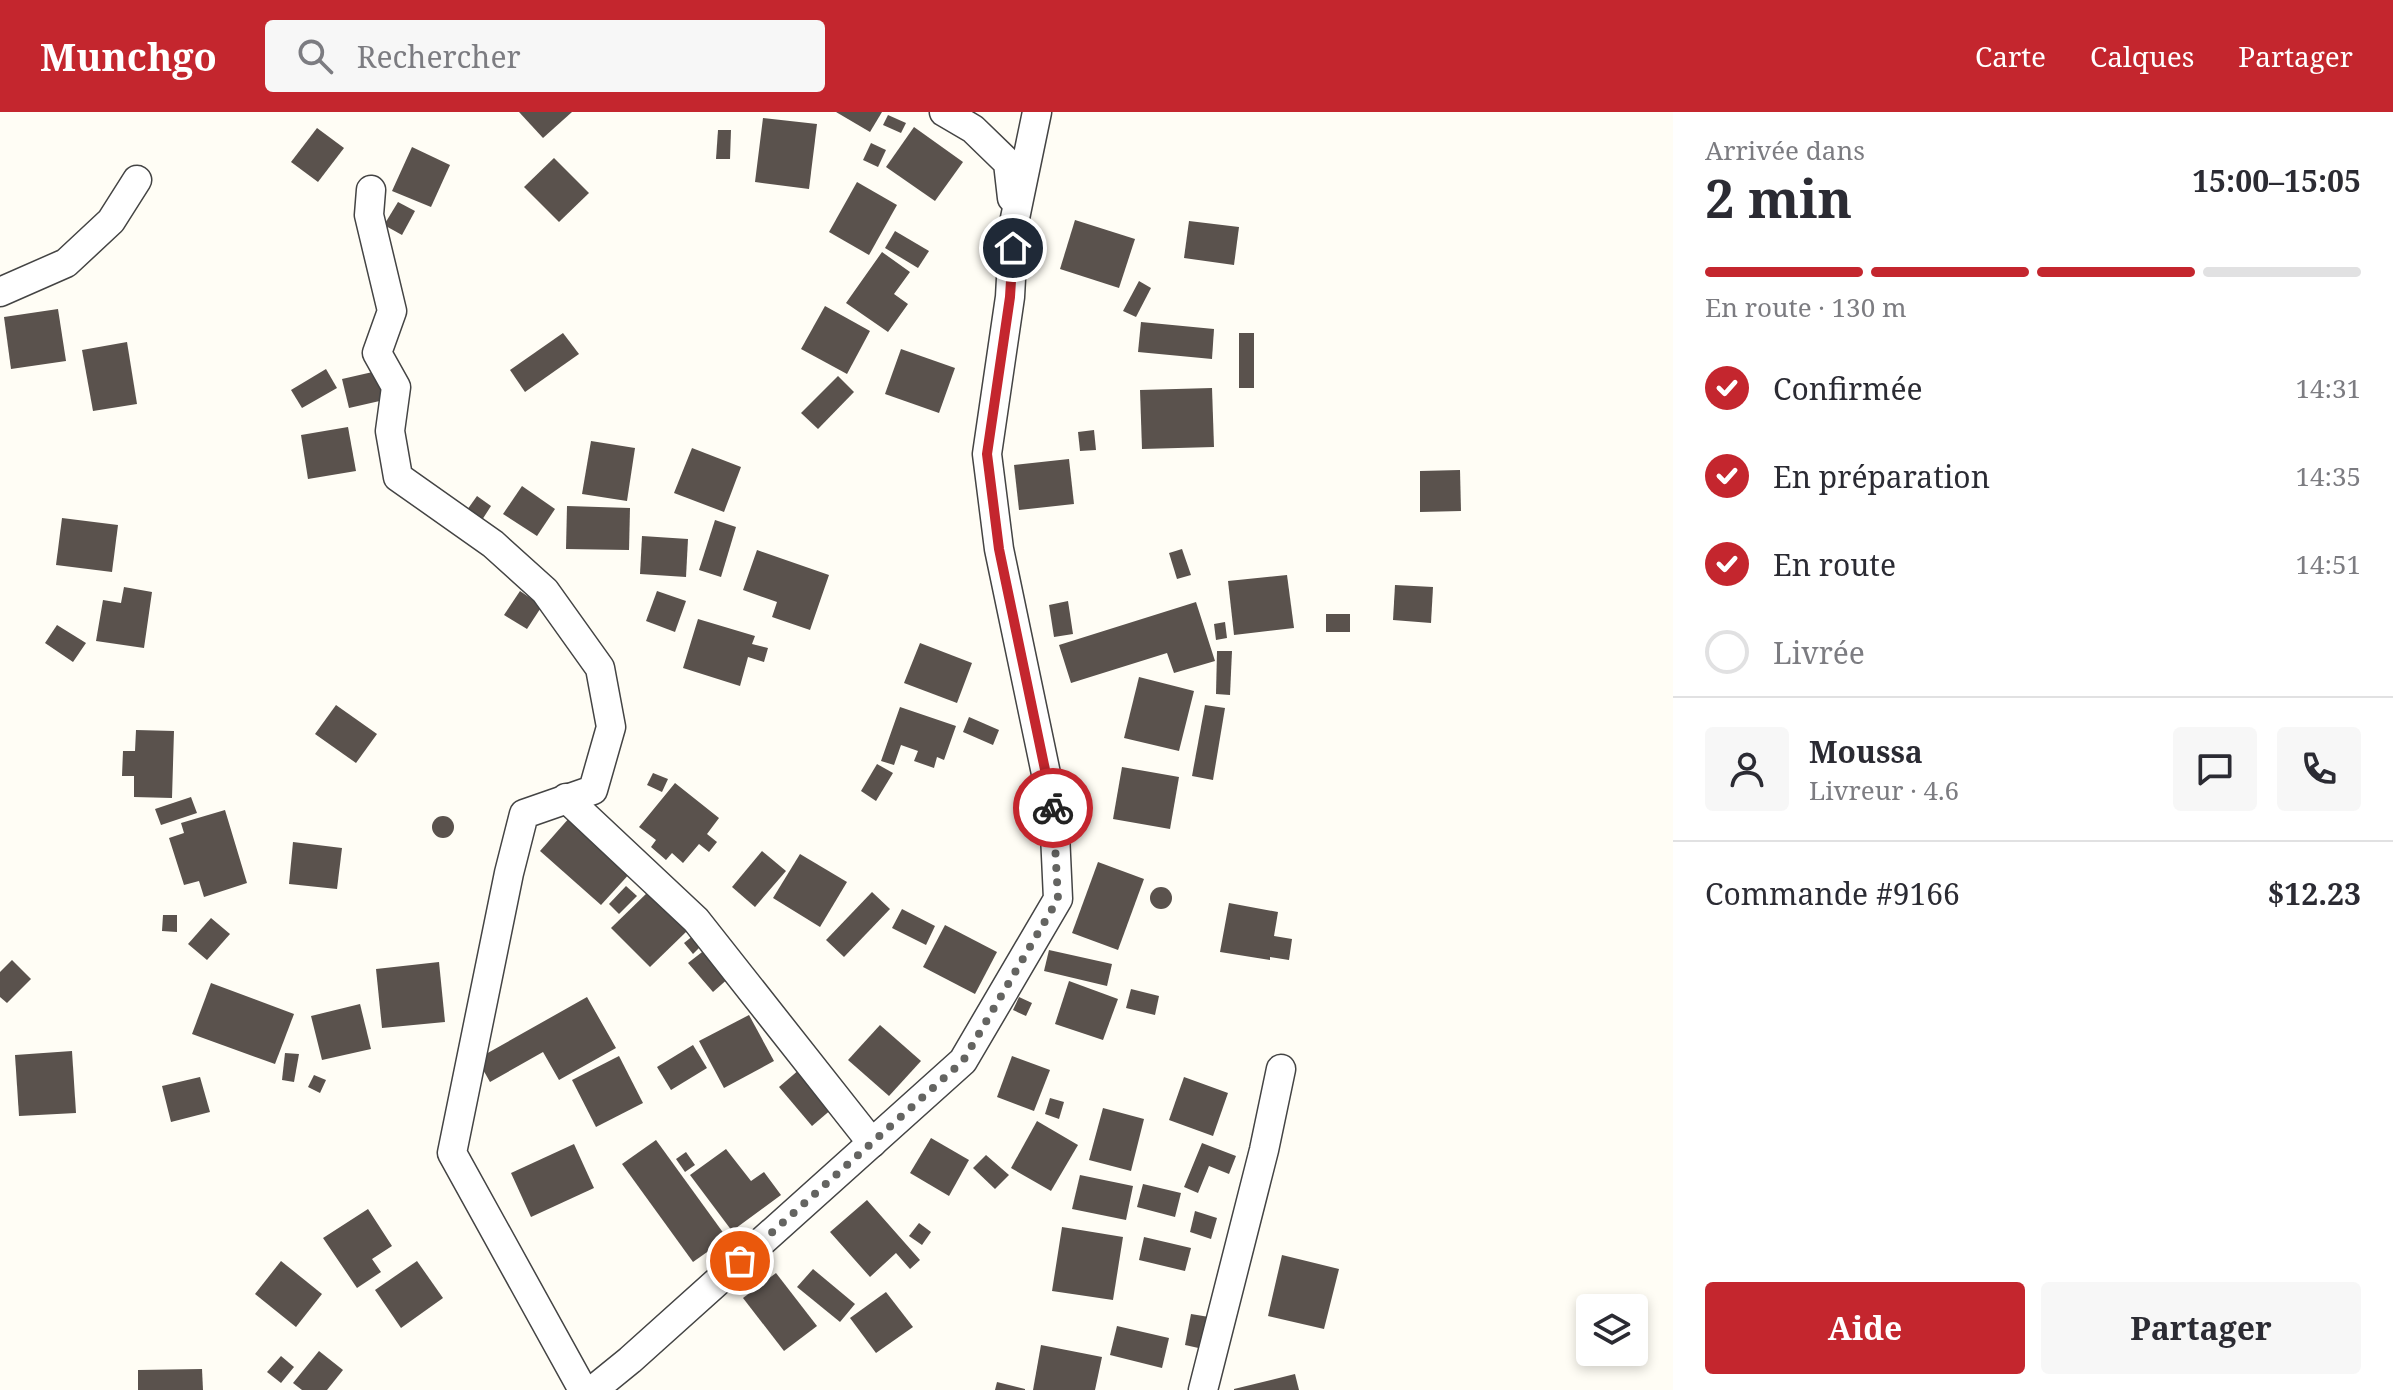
<!DOCTYPE html>
<html lang="fr">
<head>
<meta charset="utf-8">
<style>
	:root { --surface:#fff; --page:#f7f7f7; --text:#2b2b33; --muted:#7c7c81; --line:#e1e1e2; --accent:#c4262e }
	body { margin:0; font-family:"Noto Serif",serif; background:var(--page); color:var(--text); height:100vh; display:flex; flex-direction:column; font-size:30px; white-space:nowrap }
	* { box-sizing:border-box; margin:0 }
	p { font-size:26px; color:var(--muted) }
	.icon { flex:none; width:44px; height:44px; fill:none; stroke:currentColor; stroke-width:2; stroke-linecap:round; stroke-linejoin:round }
	.map { position:relative; flex:1; overflow:hidden }
	.drawer { display:flex; flex-direction:column; background:var(--surface); width:720px }
	.drawer>* { flex:none }
	.controls { position:absolute; left:1576px; top:1182px; display:grid; gap:16px }
	.controls a { display:grid; place-items:center; width:72px; height:72px; border-radius:8px; background:var(--surface); box-shadow:0 4px 12px #0003; font-size:40px }
	.pin { position:absolute; display:grid; place-items:center; width:68px; height:68px; color:#fff; margin:-34px; border:4px solid #fff; border-radius:50%; box-shadow:0 2px 8px #0007 }
	.courier { position:absolute; display:grid; place-items:center; width:80px; height:80px; margin:-40px; border:6px solid #c4262e; border-radius:50%; background:#fff; color:#222; box-shadow:0 2px 10px #0007 }
	.headline em { font-style:normal; font-weight:700 }
	.headline div { display:flex; flex-direction:column-reverse }
	.headline { display:flex; align-items:center; justify-content:space-between; height:136px; padding:0 32px }
	h1 { font-size:52px; font-weight:700; line-height:60px }
	.bar { display:grid; grid-template-columns:repeat(4,1fr); gap:12px 8px; align-content:center; height:96px; padding:0 32px }
	.bar i { height:10px; border-radius:6px; background:var(--line) }
	.bar .on { background:var(--accent) }
	.bar p { grid-column:span 4 }
	.line { display:flex; align-items:center; gap:20px; padding:0 32px; border-top:2px solid var(--line) }
	.line div { flex:1 }
	.round { display:grid; place-items:center; flex:none; width:84px; height:84px; border-radius:8px; background:var(--page) }
	ol { padding:0 32px; list-style:none }
	li { display:flex; align-items:center; gap:24px; height:88px }
	li p { margin-inline-start:auto }
	li .icon { padding:8px; border-radius:50%; background:var(--accent); color:#fff; stroke-width:4 }
	li:last-child { color:var(--muted) }
	li i { width:44px; height:44px; border:4px solid var(--line); border-radius:50% }
	.button { display:flex; gap:16px; margin-top:auto; padding:16px 32px }
	.button a { flex:1; height:92px; border-radius:8px; background:var(--accent); color:#fff; font-size:32px; font-weight:700; line-height:92px; text-align:center }
	.button a+a { background:var(--page); color:var(--text) }
	header { display:flex; align-items:center; gap:48px; box-sizing:border-box; height:112px; padding:0 40px; background:var(--accent); color:#fff }
	header strong { font-size:38px }
	nav { display:flex; gap:44px; margin-inline-start:auto; font-size:28px }
	.search { width:560px; height:72px; background:var(--page); display:flex; align-items:center; gap:20px; box-sizing:border-box; padding:0 28px; border-radius:8px; color:var(--muted); font-size:30px }
	main { display:flex; flex:1; min-height:0 }
	.map>svg:first-child { display:block }
	.building { fill:#5a524d }
	.lines { fill:none; stroke-linecap:round; stroke-linejoin:round }
	.minor-casing { stroke:#444; stroke-width:31 }
	.minor { stroke:#fff; stroke-width:28 }
	.done { stroke:#646461; stroke-width:8; stroke-dasharray:0 14.4 }
	.route { stroke:#c4262e; stroke-width:10 }
</style>
</head>
<body>
<header>
<strong>Munchgo</strong>
<div class="search"><svg class="icon" aria-label="search" viewBox="0 0 24 24"><circle cx="10" cy="10" r="6"/><path d="M15 15l6 6"/></svg>Rechercher</div>
<nav><a>Carte</a><a>Calques</a><a>Partager</a></nav>
</header>
<main>
<div class="map">
<svg width="1673" height="1278" viewBox="0 0 1673 1278">
	<rect width="100%" height="100%" fill="#fffdf5"/>
	<g class="building">
		<path d="M519 0H572L543 26Z"/>
		<path d="M836 0H882L870 20Z"/>
		<path d="M888 3 906 11 901 21 883 13Z"/>
		<path d="M763 6 817 12 809 77 755 70Z"/>
		<path d="M914 15 963 50 935 89 886 55Z"/>
		<path d="M317 16 344 36 318 70 291 50Z"/>
		<path d="M718 18H731L730 47H716Z"/>
		<path d="M871 31 886 38 878 55 863 48Z"/>
		<path d="M412 35 450 53 431 95 392 79Z"/>
		<path d="M554 46 589 81 559 110 524 75Z"/>
		<path d="M857 70 897 93 869 143 829 120Z"/>
		<path d="M398 90 415 99 402 123 384 113Z"/>
		<path d="M1075 108 1135 127 1119 176 1060 157Z"/>
		<path d="M1189 109 1239 115 1234 153 1184 146Z"/>
		<path d="M895 119 929 139 918 156 885 136Z"/>
		<path d="M882 140 910 160 894 182 908 192 888 220 846 191Z"/>
		<path d="M1139 169 1151 176 1136 205 1123 199Z"/>
		<path d="M825 194 870 219 847 262 801 237Z"/>
		<path d="M58 197 66 249 11 257 4 205Z"/>
		<path d="M1141 210 1214 217 1212 247 1138 240Z"/>
		<path d="M563 221 579 242 525 280 510 258Z"/>
		<rect x="1239" y="221" width="15" height="55"/>
		<path d="M127 230 137 292 93 299 82 238Z"/>
		<path d="M901 237 955 256 939 301 885 282Z"/>
		<path d="M326 257 337 276 302 296 291 278Z"/>
		<path d="M377 259 384 288 349 296 342 267Z"/>
		<path d="M838 264 854 280 818 317 801 301Z"/>
		<path d="M1212 276 1214 335 1142 337 1140 278Z"/>
		<path d="M348 315 356 359 308 367 301 323Z"/>
		<path d="M1094 318 1096 338 1080 339 1078 320Z"/>
		<path d="M591 329 635 336 627 389 582 382Z"/>
		<path d="M692 336 741 355 724 400 674 381Z"/>
		<path d="M1069 347 1074 392 1019 398 1014 353Z"/>
		<path d="M1460 358 1461 399 1420 400V359Z"/>
		<path d="M522 374 555 397 537 424 503 402Z"/>
		<path d="M477 384 491 394 482 408 467 398Z"/>
		<path d="M567 394 630 396 629 438 566 437Z"/>
		<path d="M62 406 118 413 112 460 56 453Z"/>
		<path d="M715 408 736 415 721 465 699 458Z"/>
		<path d="M642 424 688 427 686 465 640 462Z"/>
		<path d="M1182 437 1191 463 1177 467 1169 441Z"/>
		<path d="M757 438 829 463 810 518 772 505 777 490 743 478Z"/>
		<path d="M1287 463 1294 516 1234 523 1228 469Z"/>
		<path d="M1395 473 1433 475 1431 511 1393 508Z"/>
		<path d="M124 475 152 480 144 536 96 529 103 488 121 491Z"/>
		<path d="M520 479 542 494 527 517 504 503Z"/>
		<path d="M657 479 686 489 675 520 646 509Z"/>
		<path d="M1068 489 1073 522 1054 525 1049 493Z"/>
		<path d="M1196 490 1215 549 1174 561 1167 541 1071 571 1059 533Z"/>
		<rect x="1326" y="502" width="24" height="18"/>
		<path d="M698 507 755 524 752 532 768 536 764 550 748 545 740 574 683 556Z"/>
		<path d="M1225 510 1227 526 1216 528 1214 512Z"/>
		<path d="M57 513 86 531 73 550 45 531Z"/>
		<path d="M920 531 972 551 957 591 904 571Z"/>
		<path d="M1217 539H1232L1230 583 1216 582Z"/>
		<path d="M1139 565 1194 579 1179 639 1124 626Z"/>
		<path d="M336 593 377 622 356 651 315 622Z"/>
		<path d="M1205 593 1225 596 1213 668 1192 664Z"/>
		<path d="M900 595 956 614 944 648 937 645 934 656 914 649 918 639 901 633 894 653 881 649Z"/>
		<path d="M969 605 999 618 993 633 963 620Z"/>
		<path d="M136 618 174 619 172 686 134 685V664H122L123 639H135Z"/>
		<path d="M877 652 893 661 876 689 861 679Z"/>
		<path d="M1122 655 1179 665 1170 717 1113 707Z"/>
		<path d="M653 661 668 667 662 680 647 673Z"/>
		<path d="M675 671 719 706 707 722 717 730 709 740 699 732 683 751 672 741 666 748 651 735 656 728 639 715Z"/>
		<path d="M191 685 197 701 161 713 155 697Z"/>
		<path d="M225 698 247 771 204 785 199 769 184 773 169 726 184 721 181 711Z"/>
		<circle cx="443" cy="715" r="11"/>
		<path d="M570 705 632 759 601 793 540 739Z"/>
		<path d="M293 730 342 736 337 777 289 772Z"/>
		<path d="M762 739 786 759 755 795 732 775Z"/>
		<path d="M800 742 847 770 820 815 773 786Z"/>
		<path d="M1098 750 1144 767 1118 838 1072 821Z"/>
		<path d="M626 774 637 784 619 802 609 792Z"/>
		<circle cx="1161" cy="786" r="11"/>
		<path d="M649 779 687 819 650 855 611 816Z"/>
		<path d="M872 780 890 797 844 845 826 828Z"/>
		<path d="M1229 791 1278 800 1274 824 1292 827 1289 848 1270 845V848L1220 840Z"/>
		<path d="M902 797 935 814 926 833 892 816Z"/>
		<path d="M163 803H177V820L162 819Z"/>
		<path d="M211 806 230 822 207 848 188 832Z"/>
		<path d="M945 813 997 840 975 882 923 855Z"/>
		<path d="M694 823 703 832 693 842 684 831Z"/>
		<path d="M706 837 730 865 713 880 688 851Z"/>
		<path d="M1049 838 1112 852 1107 874 1044 859Z"/>
		<path d="M12 848 31 867 7 891 0 885V860Z"/>
		<path d="M439 850 445 910 382 916 376 857Z"/>
		<path d="M1069 869 1118 887 1103 928 1055 912Z"/>
		<path d="M211 871 294 902 275 952 192 922Z"/>
		<path d="M1131 877 1159 884 1155 903 1126 896Z"/>
		<path d="M587 885 616 936 559 968 543 940 490 970 477 947Z"/>
		<path d="M1019 885 1032 891 1026 904 1013 898Z"/>
		<path d="M360 892 371 937 322 948 311 904Z"/>
		<path d="M749 903 774 949 724 976 699 929Z"/>
		<path d="M880 913 921 949 889 984 848 948Z"/>
		<path d="M693 933 707 956 671 978 657 955Z"/>
		<path d="M72 939 76 1001 19 1004 15 943Z"/>
		<path d="M285 941 299 942 294 970 282 968Z"/>
		<path d="M619 944 643 991 596 1015 572 968Z"/>
		<path d="M1012 944 1050 958 1034 999 997 985Z"/>
		<path d="M800 957 833 996 812 1014 779 975Z"/>
		<path d="M314 963 326 968 320 981 308 975Z"/>
		<path d="M200 965 210 1000 171 1010 162 974Z"/>
		<path d="M1184 965 1228 981 1213 1024 1169 1008Z"/>
		<path d="M1050 986 1064 990 1059 1007 1045 1002Z"/>
		<path d="M1103 996 1144 1007 1131 1059 1089 1048Z"/>
		<path d="M1037 1009 1078 1033 1051 1079 1011 1056Z"/>
		<path d="M931 1026 969 1048 949 1084 910 1061Z"/>
		<path d="M656 1028 727 1126 693 1150 622 1052Z"/>
		<path d="M1202 1031 1236 1044 1229 1062 1209 1054 1198 1081 1184 1075Z"/>
		<path d="M574 1032 594 1076 531 1105 511 1061Z"/>
		<path d="M726 1037 751 1069 764 1060 781 1083 732 1119 690 1063Z"/>
		<path d="M686 1040 695 1053 685 1060 676 1047Z"/>
		<path d="M986 1043 1009 1063 995 1077 973 1056Z"/>
		<path d="M1080 1063 1133 1074 1126 1108 1072 1097Z"/>
		<path d="M1143 1072 1181 1081 1175 1105 1137 1095Z"/>
		<path d="M867 1088 920 1148 910 1157 896 1141 870 1165 830 1120Z"/>
		<path d="M368 1097 392 1134 372 1147 381 1160 357 1176 323 1126Z"/>
		<path d="M1195 1099 1217 1106 1211 1127 1190 1120Z"/>
		<path d="M919 1111 931 1120 922 1133 909 1124Z"/>
		<path d="M1062 1115 1123 1125 1113 1188 1052 1179Z"/>
		<path d="M1144 1125 1191 1136 1185 1159 1139 1148Z"/>
		<path d="M1282 1143 1339 1157 1324 1217 1268 1204Z"/>
		<path d="M281 1149 322 1182 296 1215 255 1182Z"/>
		<path d="M417 1149 443 1186 401 1216 375 1178Z"/>
		<path d="M813 1157 855 1192 840 1210 797 1175Z"/>
		<path d="M776 1161 817 1214 784 1239 743 1186Z"/>
		<path d="M886 1180 913 1215 876 1241 850 1206Z"/>
		<path d="M1191 1202 1209 1205 1203 1237 1185 1233Z"/>
		<path d="M1117 1214 1169 1226 1162 1256 1110 1243Z"/>
		<path d="M1041 1233 1102 1245 1095 1278H1033Z"/>
		<path d="M319 1239 343 1258 327 1278H302L293 1271Z"/>
		<path d="M281 1244 294 1255 281 1271 267 1260Z"/>
		<path d="M202 1257 203 1278H138V1258Z"/>
		<path d="M1295 1262 1299 1278H1234V1277Z"/>
		<path d="M997 1270 1025 1277V1278H995Z"/>
	</g>
	<g class="lines">
		<g class="minor-casing">
			<g id="minor">
				<path d="M944 0 973 17 1008 51 1012 86"/>
				<path d="M371 78 369 103 392 199 377 241 396 275 390 319 398 365 493 432 545 479 600 556 611 615 593 678 524 702 509 761 452 1041 583 1278"/>
				<path d="M0 180 66 151 111 109 137 68"/>
				<path d="M566 686 696 808 872 1031"/>
				<path d="M593 1278 630 1248 963 949 1058 787 1054 700 999 437 987 342 1010 185 1014 111 1037 0"/>
				<path d="M1203 1278 1264 1038 1281 957"/>
			</g>
		</g>
		<use href="#minor" class="minor"/>
	</g>
	<g class="lines">
		<path class="done" d="M740 1149 963 949 1058 787 1053 696"/>
		<path class="route" d="M1013 136 1010 185 987 342 999 437 1053 696"/>
	</g>
</svg>
<div class="controls">
<a><svg class="icon" aria-label="layers" viewBox="0 0 24 24"><path d="M12 4l9 5-9 5-9-5zM3 14l9 5 9-5"/></svg></a>
</div>
<div class="pin" style="left:740px;top:1149px;background:#ea580c"><svg class="icon" aria-label="bag" viewBox="0 0 24 24"><path d="M5 8h14l-1 12H6zM9 8a3 3 0 0 1 6 0"/></svg></div>
<div class="pin" style="left:1013px;top:136px;background:#1f2937"><svg class="icon" aria-label="home" viewBox="0 0 24 24"><path d="M3 11l9-7 9 7M6 9v11h12V9"/></svg></div>
<div class="courier" style="left:1053px;top:696px"><svg class="icon" aria-label="bike" viewBox="0 0 24 24"><circle cx="6" cy="16" r="4"/><circle cx="18" cy="16" r="4"/><path d="M6 16l4-8h5l3 8M10 8l3 8H6M13 5h3"/></svg></div>
</div>
<section class="drawer">
<div class="headline"><div><h1>2 min</h1><p>Arrivée dans</p></div><em>15:00–15:05</em></div>
<div class="bar"><i class="on"></i><i class="on"></i><i class="on"></i><i></i><p>En route · 130 m</p></div>
<ol>
<li><svg class="icon" aria-label="check" viewBox="0 0 24 24"><path d="M5 12l5 5 9-10"/></svg>Confirmée<p>14:31</p></li>
<li><svg class="icon" aria-label="check" viewBox="0 0 24 24"><path d="M5 12l5 5 9-10"/></svg>En préparation<p>14:35</p></li>
<li><svg class="icon" aria-label="check" viewBox="0 0 24 24"><path d="M5 12l5 5 9-10"/></svg>En route<p>14:51</p></li>
<li><i></i>Livrée</li>
</ol>
<div class="line" style="height:144px"><a class="round"><svg class="icon" aria-label="person" viewBox="0 0 24 24"><circle cx="12" cy="8" r="4"/><path d="M4 21q1-7 8-7t8 7"/></svg></a><div><b>Moussa</b><p>Livreur · 4.6</p></div><a class="round"><svg class="icon" aria-label="chat" viewBox="0 0 24 24"><path d="M4 5h16v11H9l-5 4z"/></svg></a><a class="round"><svg class="icon" aria-label="phone" viewBox="0 0 24 24"><path d="M5 4h4l2 5-3 2q2 4 5 5l2-3 5 2v4C11 20 4 13 5 4z"/></svg></a></div>
<div class="line" style="height:104px"><div>Commande #9166</div><b>$12.23</b></div>
<div class="button"><a>Aide</a><a>Partager</a></div>
</section>
</main>
</body>
</html>
